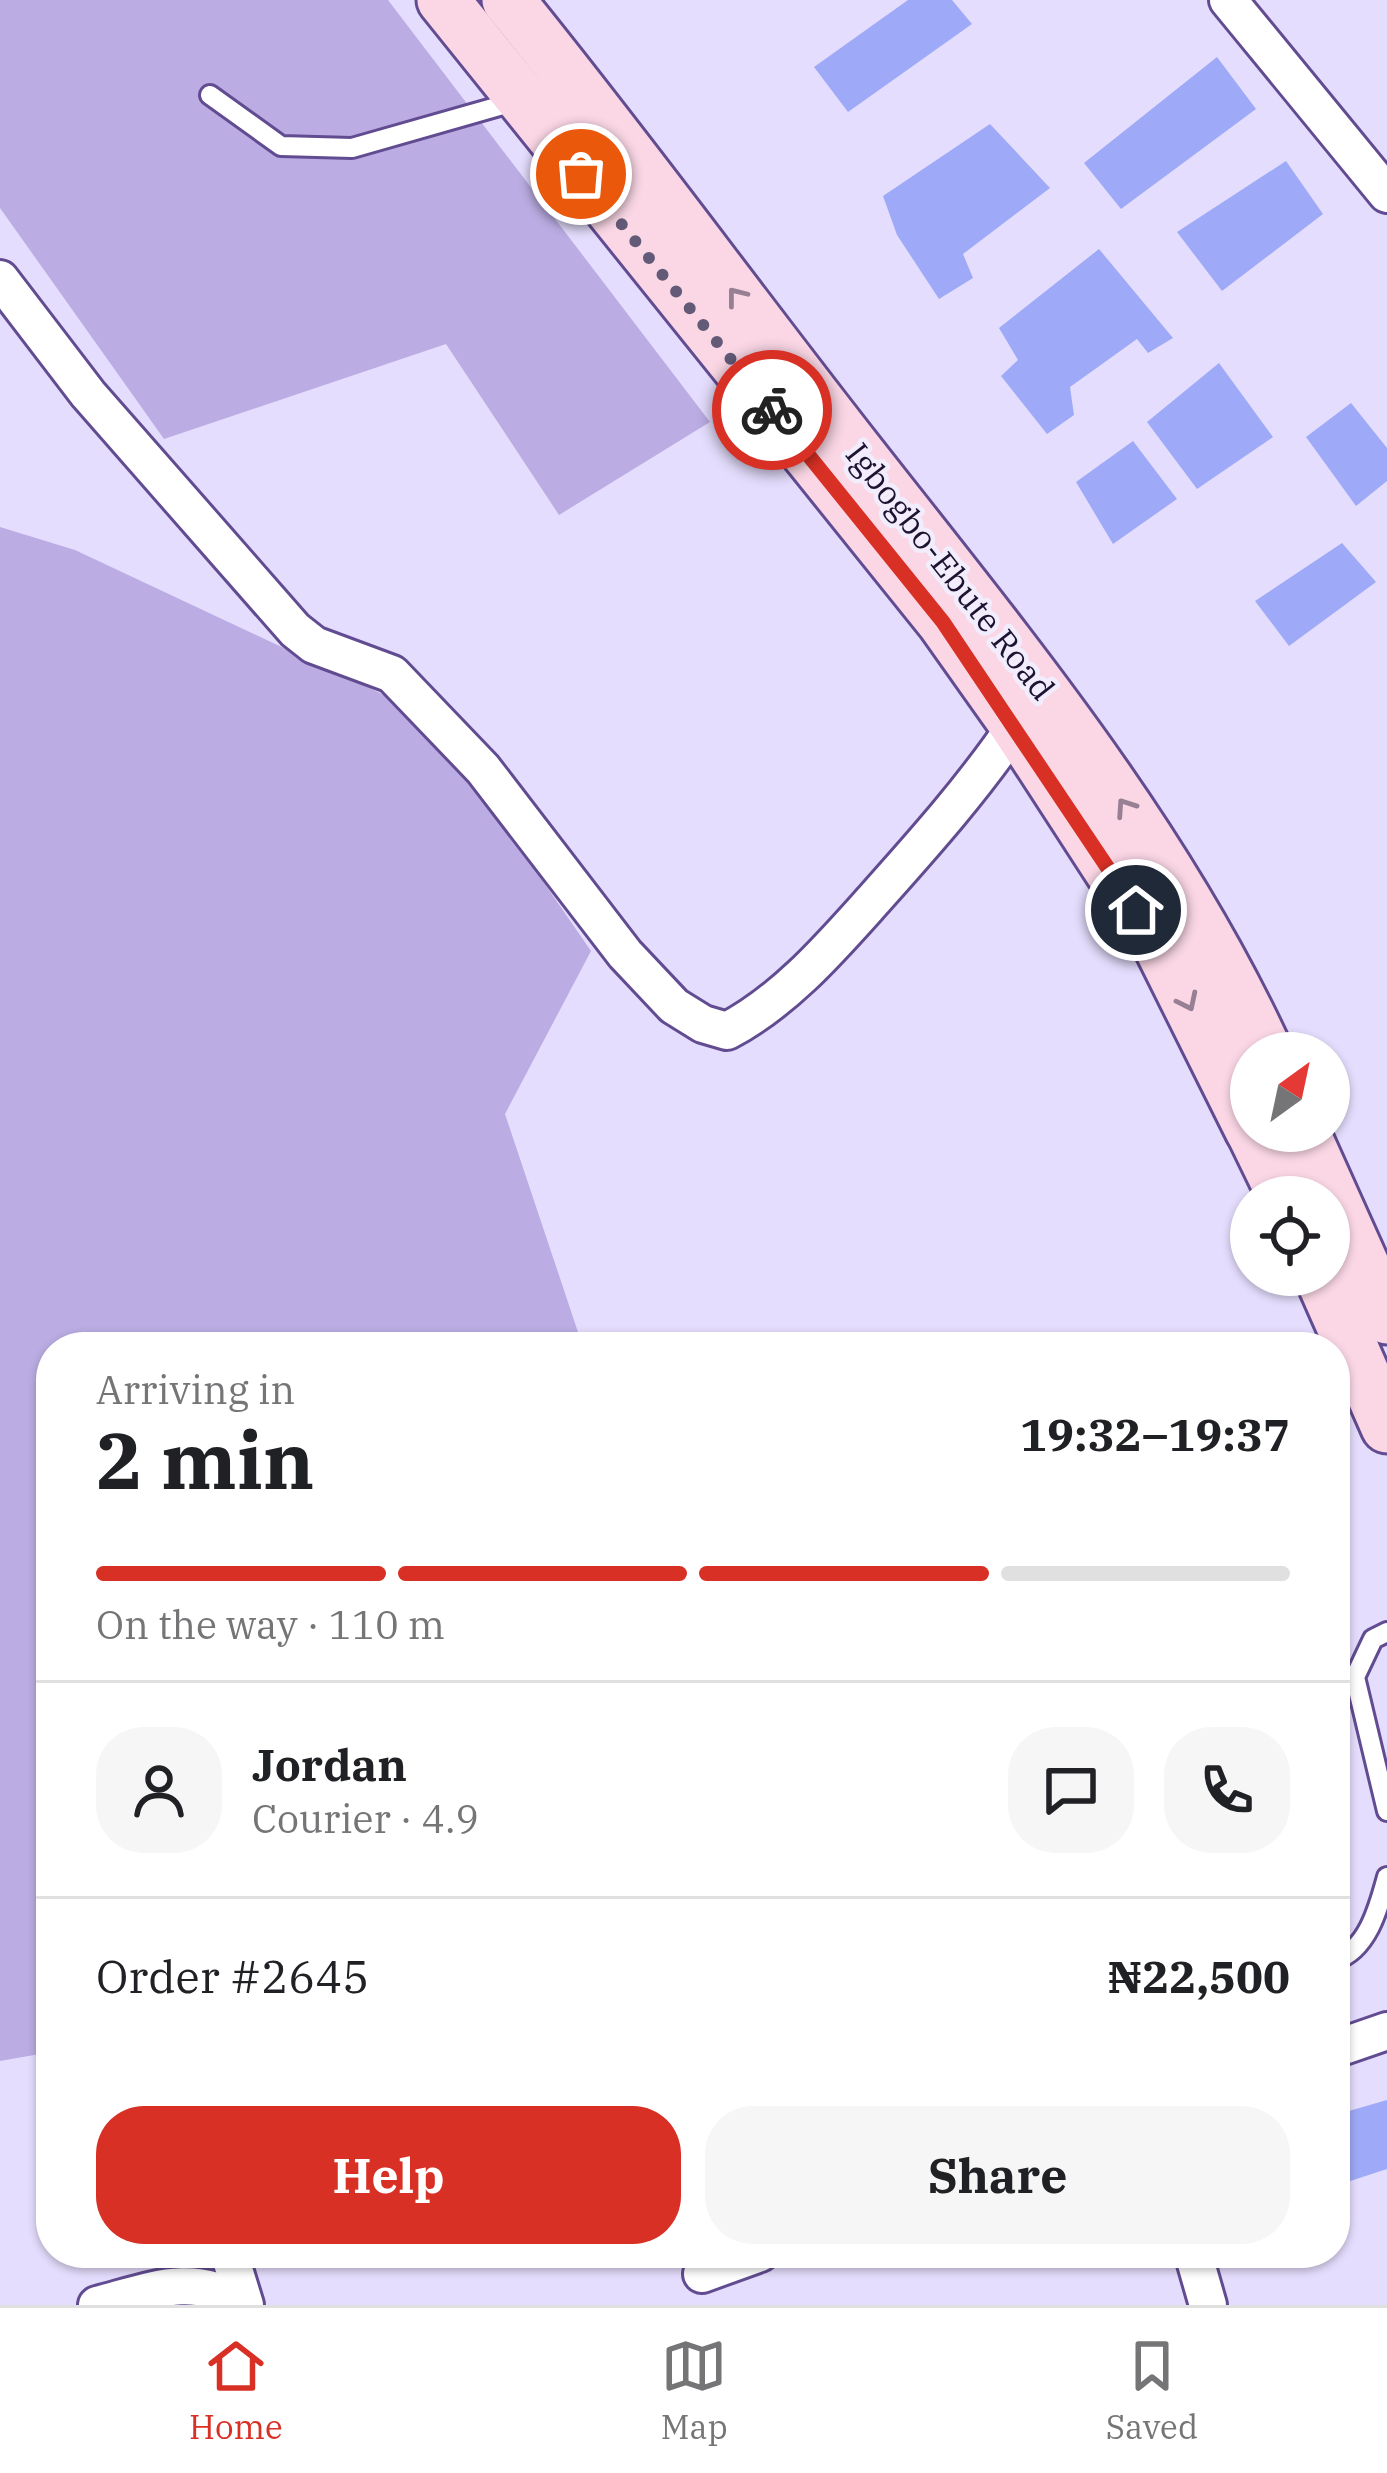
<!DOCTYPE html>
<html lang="en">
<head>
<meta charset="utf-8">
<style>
	:root { --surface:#fff; --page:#f6f6f6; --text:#202124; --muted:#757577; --line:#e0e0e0; --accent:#d93025 }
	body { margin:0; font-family:"IBM Plex Serif",serif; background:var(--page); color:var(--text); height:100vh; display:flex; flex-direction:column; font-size:45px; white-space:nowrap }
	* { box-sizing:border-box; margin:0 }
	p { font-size:39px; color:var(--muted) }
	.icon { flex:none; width:66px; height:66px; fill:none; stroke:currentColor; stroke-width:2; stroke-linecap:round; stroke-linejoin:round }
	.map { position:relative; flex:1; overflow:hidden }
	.side { position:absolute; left:36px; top:1332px; width:1314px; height:936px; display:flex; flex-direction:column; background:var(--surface); border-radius:48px; box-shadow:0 3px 9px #0004 }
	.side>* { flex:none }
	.needle { width:78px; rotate:33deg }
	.fabs { position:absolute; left:1230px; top:1032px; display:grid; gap:24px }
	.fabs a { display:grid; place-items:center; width:120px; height:120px; border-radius:50%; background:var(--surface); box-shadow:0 3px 9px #0004; font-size:60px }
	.pin { position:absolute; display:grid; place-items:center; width:102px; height:102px; color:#fff; margin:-51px; border:6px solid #fff; border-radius:50%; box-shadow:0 3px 12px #0007 }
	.courier { position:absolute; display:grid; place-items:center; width:120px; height:120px; margin:-60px; border:9px solid #d93025; border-radius:50%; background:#fff; color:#222; box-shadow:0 3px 15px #0007 }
	.summary em { font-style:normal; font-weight:800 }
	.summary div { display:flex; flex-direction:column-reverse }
	.summary { display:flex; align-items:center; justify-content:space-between; height:204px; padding:0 60px }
	h1 { font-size:78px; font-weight:800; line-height:90px }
	.bar { display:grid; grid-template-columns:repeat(4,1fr); gap:18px 12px; align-content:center; height:144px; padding:0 60px }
	.bar i { height:15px; border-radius:9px; background:var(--line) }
	.bar .active { background:var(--accent) }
	.bar p { grid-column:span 4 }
	.line { display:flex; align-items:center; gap:30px; padding:0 60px; border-top:3px solid var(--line) }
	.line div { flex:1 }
	.round { display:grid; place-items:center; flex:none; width:126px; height:126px; border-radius:48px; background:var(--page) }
	.action { display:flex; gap:24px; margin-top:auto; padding:24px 60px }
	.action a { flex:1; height:138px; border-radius:48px; background:var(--accent); color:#fff; font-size:48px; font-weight:800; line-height:138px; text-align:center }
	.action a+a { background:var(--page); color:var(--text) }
	.tab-bar { display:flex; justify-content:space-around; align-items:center; height:168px; border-top:3px solid var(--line); background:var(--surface); font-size:33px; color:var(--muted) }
	.tab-bar a { display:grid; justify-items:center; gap:6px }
	.tab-bar .active { color:var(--accent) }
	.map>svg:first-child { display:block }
	.green { fill:#bbade3 }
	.building { fill:#9eaaf7 }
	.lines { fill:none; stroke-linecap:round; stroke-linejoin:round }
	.service-casing { stroke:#624c91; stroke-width:24 }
	.minor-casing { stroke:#624c91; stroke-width:42 }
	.secondary-casing { stroke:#624c91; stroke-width:57 }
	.service { stroke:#fff; stroke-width:18 }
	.minor { stroke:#fff; stroke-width:36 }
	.secondary { stroke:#fbd7e6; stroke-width:51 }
	.oneway { stroke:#977f94 }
	.done { stroke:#635a78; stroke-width:12; stroke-dasharray:0 21.6 }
	.route { stroke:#d93025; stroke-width:15 }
	.labels { text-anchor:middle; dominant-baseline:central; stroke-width:9; stroke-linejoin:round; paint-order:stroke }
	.street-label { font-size:33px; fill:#1d1330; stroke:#f1edfd }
</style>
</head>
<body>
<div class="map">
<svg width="1387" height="2305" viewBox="0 0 1387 2305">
	<rect width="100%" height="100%" fill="#e5ddfd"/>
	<g class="green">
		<path d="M0 0H388L710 422 559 515 446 344 164 439 0 208Z"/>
		<path d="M0 527 75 550 429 716 591 951 505 1114 583 1347H51V2052L0 2061Z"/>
	</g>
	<g class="building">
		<path d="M908 0H952L972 24 848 112 814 67Z"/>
		<path d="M1217 57 1256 109 1121 209 1084 163Z"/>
		<path d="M990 124 1050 188 963 254 973 278 939 299 897 235 883 196Z"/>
		<path d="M1286 161 1323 214 1222 291 1177 232Z"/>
		<path d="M1099 249 1173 338 1148 353 1137 339 1070 387 1074 415 1047 434 1001 376 1018 360 999 328Z"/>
		<path d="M1219 363 1273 437 1197 489 1147 422Z"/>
		<path d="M1351 403 1387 448V481L1356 506 1306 437Z"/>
		<path d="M1133 441 1177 499 1113 544 1076 482Z"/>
		<path d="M1342 543 1376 582 1289 646 1255 601Z"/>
		<path d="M1387 2100V2169L1335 2186V2115Z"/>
	</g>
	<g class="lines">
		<g class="service-casing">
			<g id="service">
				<path d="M210 95 281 146 352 148 517 101"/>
				<path d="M1387 1632 1373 1639 1355 1677 1387 1811"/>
				<path d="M1335 1960C1368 1950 1379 1906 1387 1877"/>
			</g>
		</g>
		<g class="minor-casing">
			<g id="minor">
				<path d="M1228 0 1387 194"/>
				<path d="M0 279 88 394 295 630 314 645 392 674 483 769 625 954 674 1006 703 1024 727 1031C786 1000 832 946 876 897 926 841 974 787 1016 725"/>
				<path d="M1335 2049 1387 2031"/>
				<path d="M229 2253 245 2305"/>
				<path d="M1193 2253 1208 2305"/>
				<path d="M702 2274 760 2253"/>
				<path d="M97 2305C151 2291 194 2271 244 2305"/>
			</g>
		</g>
		<g class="secondary-casing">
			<g id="secondary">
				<path d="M443 0 943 622 1016 725 1160 947 1251 1130"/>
				<path d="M508 0C627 146 737 298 853 446 1004 639 1164 829 1267 1053"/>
				<path d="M1252 1131 1284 1197"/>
				<path d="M1303 1131 1387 1318"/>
				<path d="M1320 1275 1387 1427"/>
			</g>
		</g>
		<use href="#service" class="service"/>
		<use href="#minor" class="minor"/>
		<use href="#secondary" class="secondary"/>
	</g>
	<defs><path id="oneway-chevron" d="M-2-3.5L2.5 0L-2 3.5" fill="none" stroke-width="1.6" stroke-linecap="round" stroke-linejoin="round" transform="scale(3)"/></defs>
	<g class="oneway">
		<use href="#oneway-chevron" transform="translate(736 296) rotate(-128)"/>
		<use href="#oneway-chevron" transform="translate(1125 807) rotate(-124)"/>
		<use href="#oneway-chevron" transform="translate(1188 1002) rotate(64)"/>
	</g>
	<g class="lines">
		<path class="done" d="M581 174 772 410"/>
		<path class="route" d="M772 410 943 622 1136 910"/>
	</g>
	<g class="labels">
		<g class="street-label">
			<text transform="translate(951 571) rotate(52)">Igbogbo-Ebute Road</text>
		</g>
	</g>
</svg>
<div class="fabs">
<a><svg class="needle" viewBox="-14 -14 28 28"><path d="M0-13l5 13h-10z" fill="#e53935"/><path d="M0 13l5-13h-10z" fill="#757577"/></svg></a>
<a><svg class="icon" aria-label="locate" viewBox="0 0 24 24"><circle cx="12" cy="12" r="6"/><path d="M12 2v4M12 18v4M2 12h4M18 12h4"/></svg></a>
</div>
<div class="pin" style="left:581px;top:174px;background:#ea580c"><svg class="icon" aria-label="bag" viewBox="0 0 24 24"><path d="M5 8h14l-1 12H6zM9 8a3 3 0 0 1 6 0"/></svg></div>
<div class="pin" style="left:1136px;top:910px;background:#1f2937"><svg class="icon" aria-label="home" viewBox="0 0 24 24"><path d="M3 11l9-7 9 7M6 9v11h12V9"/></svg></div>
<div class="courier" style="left:772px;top:410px"><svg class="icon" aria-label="bike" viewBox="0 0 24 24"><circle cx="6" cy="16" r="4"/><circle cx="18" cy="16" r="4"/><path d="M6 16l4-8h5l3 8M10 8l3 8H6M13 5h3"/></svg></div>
<section class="side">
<div class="summary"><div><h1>2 min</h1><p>Arriving in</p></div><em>19:32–19:37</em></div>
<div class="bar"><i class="active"></i><i class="active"></i><i class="active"></i><i></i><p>On the way · 110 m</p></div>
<div class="line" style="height:216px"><a class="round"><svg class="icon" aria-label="person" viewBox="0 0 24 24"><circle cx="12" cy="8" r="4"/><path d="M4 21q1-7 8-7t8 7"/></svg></a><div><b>Jordan</b><p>Courier · 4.9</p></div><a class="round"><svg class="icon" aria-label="chat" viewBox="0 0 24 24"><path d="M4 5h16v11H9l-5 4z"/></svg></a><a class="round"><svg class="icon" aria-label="phone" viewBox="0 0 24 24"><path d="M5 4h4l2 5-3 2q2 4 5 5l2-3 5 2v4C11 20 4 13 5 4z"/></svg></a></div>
<div class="line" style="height:156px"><div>Order #2645</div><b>₦22,500</b></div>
<div class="action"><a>Help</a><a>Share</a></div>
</section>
</div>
<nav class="tab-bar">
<a class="active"><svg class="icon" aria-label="home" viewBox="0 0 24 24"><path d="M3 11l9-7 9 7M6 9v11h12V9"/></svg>Home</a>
<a><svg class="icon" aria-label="map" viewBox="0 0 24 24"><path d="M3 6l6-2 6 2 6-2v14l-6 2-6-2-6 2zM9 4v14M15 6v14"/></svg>Map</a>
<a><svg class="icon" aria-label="saved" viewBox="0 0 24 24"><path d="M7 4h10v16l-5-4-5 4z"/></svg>Saved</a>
</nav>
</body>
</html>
